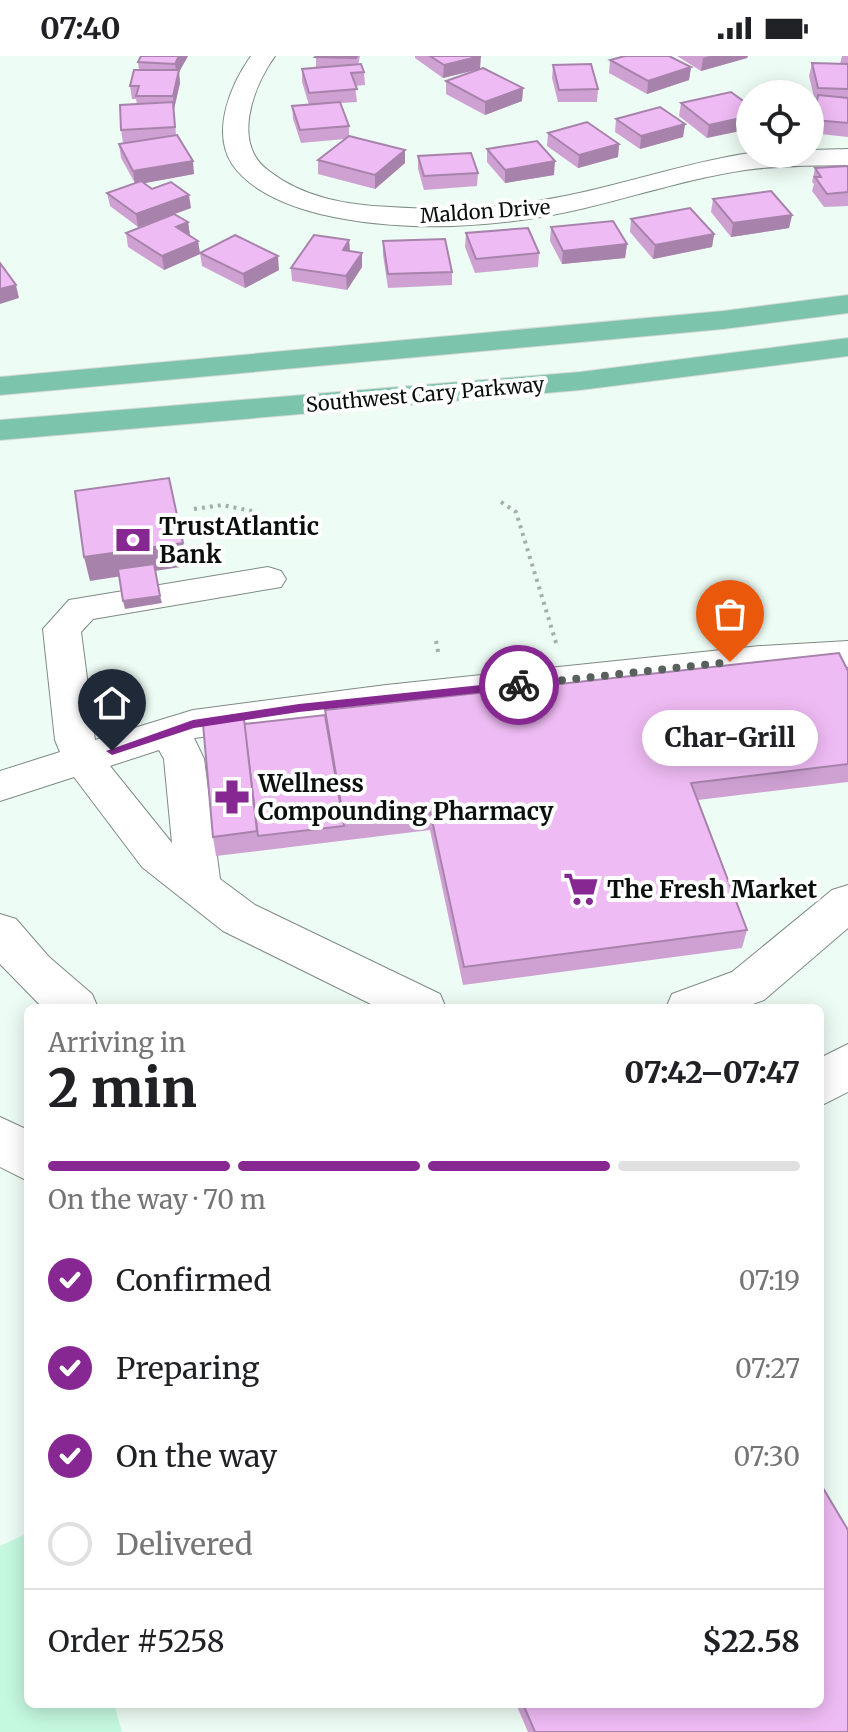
<!DOCTYPE html>
<html lang="en">
<head>
<meta charset="utf-8">
<style>
	:root { --surface:#fff; --page:#f2f2f2; --text:#202124; --muted:#757577; --line:#e0e0e0; --accent:#872892 }
	body { margin:0; font-family:Merriweather,serif; background:var(--page); color:var(--text); height:100vh; display:flex; flex-direction:column; font-size:30px; white-space:nowrap }
	* { box-sizing:border-box; margin:0 }
	p { font-size:26px; color:var(--muted) }
	.icon { flex:none; width:44px; height:44px; fill:none; stroke:currentColor; stroke-width:2; stroke-linecap:round; stroke-linejoin:round }
	.map { position:relative; flex:1; overflow:hidden }
	.details { position:absolute; left:24px; top:948px; width:800px; height:704px; display:flex; flex-direction:column; background:var(--surface); border-radius:12px; box-shadow:0 4px 20px #0003 }
	.details>* { flex:none }
	.buttons { position:absolute; left:736px; top:24px; display:grid; gap:16px }
	.buttons a { display:grid; place-items:center; width:88px; height:88px; border-radius:50%; background:var(--surface); box-shadow:0 4px 20px #0003; font-size:40px }
	.pin { position:absolute; display:grid; place-items:center; width:68px; height:68px; color:#fff; margin:-82px -34px; border-radius:50% 50% 50% 0; rotate:-45deg; box-shadow:0 0 8px #0007 }
	.pin .icon { rotate:45deg }
	.courier { position:absolute; display:grid; place-items:center; width:80px; height:80px; margin:-40px; border:6px solid #872892; border-radius:50%; background:#fff; color:#222; box-shadow:0 2px 10px #0007 }
	.bubble { position:absolute; height:56px; border-radius:28px; background:var(--surface); box-shadow:0 4px 20px #0003; font-size:26px; font-weight:800; line-height:56px; text-align:center }
	.summary em { font-style:normal; font-weight:800 }
	.summary div { display:flex; flex-direction:column-reverse }
	.summary { display:flex; align-items:center; justify-content:space-between; height:136px; padding:0 24px }
	h1 { font-size:52px; font-weight:800; line-height:60px }
	.bar { display:grid; grid-template-columns:repeat(4,1fr); gap:12px 8px; align-content:center; height:96px; padding:0 24px }
	.bar i { height:10px; border-radius:6px; background:var(--line) }
	.bar .current { background:var(--accent) }
	.bar p { grid-column:span 4 }
	.line { display:flex; align-items:center; gap:20px; padding:0 24px; border-top:2px solid var(--line) }
	.line div { flex:1 }
	ol { padding:0 24px; list-style:none }
	li { display:flex; align-items:center; gap:24px; height:88px }
	li p { margin-inline-start:auto }
	li .icon { padding:8px; border-radius:50%; background:var(--accent); color:#fff; stroke-width:4 }
	li:last-child { color:var(--muted) }
	li i { width:44px; height:44px; border:4px solid var(--line); border-radius:50% }
	.status { display:flex; justify-content:space-between; align-items:center; height:56px; padding:0 40px; background:var(--surface); direction:ltr }
	.status svg { height:22px; fill:currentColor }
	.map>svg:first-child { display:block }
	.green { fill:#c4f8df }
	.lines { fill:none; stroke-linecap:round; stroke-linejoin:round }
	.minor-casing { stroke:#7e8b85; stroke-width:2 }
	.major-casing { stroke:#d8d8d8; stroke-width:2 }
	.path { stroke:#a4afa9; stroke-width:4; stroke-dasharray:3 5; stroke-linecap:butt }
	.minor { fill:#fff; fill-rule:evenodd }
	.major { fill:#7cc5ac; fill-rule:evenodd }
	.wall { fill:#cea1d2 }
	.shaded-wall { fill:#a783ab }
	.building { fill:#efbbf4; stroke:#a783ab; stroke-width:2 }
	.route { fill:#872892 }
	.done { stroke:#59615d; stroke-width:8; stroke-dasharray:0 14.4 }
	.labels { text-anchor:middle; dominant-baseline:central; stroke-width:8; stroke-linejoin:round; paint-order:stroke }
	.far-street-label { font-size:20px; fill:#0a0e0c; stroke:#fff }
	.poi-label { font-size:24px; font-weight:bold; fill:#0a0e0c; stroke:#fff; text-anchor:start }
</style>
</head>
<body>
<div class="status"><b>07:40</b><svg viewBox="0 0 49 12"><path d="M0 12V9h3v3zM5 12V6h3v6zM10 12V3h3v9zM15 12V0h3v12zM26 1h20v11H26zM47 4h2v5h-2z"/></svg></div>
<div class="map">
<svg width="848" height="1676" viewBox="0 0 848 1676">
	<rect width="100%" height="100%" fill="#edfcf4"/>
	<path class="green" d="M28 1477V1648H114L122 1676H0V1490Z"/>
	<g class="lines">
		<g class="minor-casing">
			<g id="minor">
				<path d="M251 0H275C253 31 231 88 269 115 304 142 347 149 390 151 448 155 508 152 565 140 625 128 683 108 743 98 764 95 788 98 810 98V94L848 93V109C814 110 779 109 745 114 691 122 639 139 585 152 501 172 405 178 320 158 289 150 251 136 232 108 211 75 231 28 251 0Z"/>
				<path d="M268 511 281 515 286 523 281 531 93 563 81 576 95 684 193 654 386 629 760 590 848 585V611L760 616 386 657 194 682 204 703 220 823 255 849 440 938 446 952H379L223 875 142 811 74 721 0 745V715L60 696 55 684 43 573 69 544ZM159 694 164 703 172 787 110 710Z"/>
				<path d="M848 829V872L764 944 742 952H666L672 938 732 916 832 834Z"/>
				<path d="M0 858 16 863 49 901 92 938 98 952H43L0 908Z"/>
				<path d="M848 988V1036L820 1050V1002Z"/>
				<path d="M0 1061 28 1074V1125L0 1111Z"/>
			</g>
		</g>
		<g class="major-casing">
			<g id="major">
				<path d="M848 239V257L723 273 0 339V321L723 255Z"/>
				<path d="M848 282V300L580 334 0 384V364L580 316Z"/>
			</g>
		</g>
		<g class="path">
			<path d="M501 446 516 456 557 590"/>
			<path d="M194 453 222 449 252 455"/>
			<path d="M436 585 439 600"/>
		</g>
		<use href="#minor" class="minor"/>
		<use href="#major" class="major"/>
	</g>
	<g class="wall">
		<path d="M188 0 179 16 180 27 174 53 176 79 194 118 144 127 152 133 191 152 175 158 188 166 190 179 198 185 200 198 164 214 128 191 126 177 153 166 138 171 110 150 107 137 135 127 121 102 119 88 132 86 123 87 121 74 137 48 136 43H132L130 30 139 14 138 6Z"/>
		<path d="M316 0H360L358 9 364 16 365 29 355 30 357 46 340 47 349 70V80L405 107 375 133 318 118V104L345 83 301 87 293 63 292 50 309 49 302 26V13L316 12Z"/>
		<path d="M415 0H480V13L523 32 522 45 485 59 446 38V25L479 13 443 22 415 2Z"/>
		<path d="M677 0H748L747 2 701 15Z"/>
		<path d="M842 0H848V81L811 77 816 45H815L809 20 812 7 840 8Z"/>
		<path d="M610 4 691 11 689 24 647 38 609 17Z"/>
		<path d="M553 9 598 33 597 46H558L552 22Z"/>
		<path d="M731 36 707 82 679 60 681 47Z"/>
		<path d="M616 63 685 68 683 81 640 93 615 76Z"/>
		<path d="M548 77 619 88 618 101 578 112 547 90Z"/>
		<path d="M487 93 554 119 505 127 487 106Z"/>
		<path d="M418 100 478 117 477 130 424 134 418 113Z"/>
		<path d="M848 110V150L824 151 812 135 814 128 812 126 815 112Z"/>
		<path d="M713 143 792 159 789 172 731 181 711 156Z"/>
		<path d="M631 163 714 178 712 191 653 203 630 176Z"/>
		<path d="M551 171 627 188 625 202 562 208 550 185Z"/>
		<path d="M466 177 539 197 538 211 475 217 465 191Z"/>
		<path d="M349 184 350 195 362 211 347 234 292 225 291 212Z"/>
		<path d="M383 185 452 216V229L388 232 383 199Z"/>
		<path d="M200 197 279 214 245 232 202 210Z"/>
		<path d="M848 615V726L698 744 747 874 742 892 463 929 430 774 216 800 213 781 244 668Z"/>
		<path d="M516 1648H820L848 1676H528Z"/>
	</g>
	<g class="shaded-wall">
		<path d="M179 0H188L179 16 180 27 174 53 173 40 177 20 175 8Z"/>
		<path d="M481 0 480 13 443 22 444 9Z"/>
		<path d="M710 0H748L747 2 701 15 703 2Z"/>
		<path d="M691 11 689 24 647 38 648 25Z"/>
		<path d="M523 32 522 45 485 59V46Z"/>
		<path d="M750 60V73L707 82 709 69Z"/>
		<path d="M685 68 683 81 640 93 641 80Z"/>
		<path d="M619 88 618 101 578 112 579 99Z"/>
		<path d="M405 94V107L375 133V119Z"/>
		<path d="M193 105 194 118 135 129 133 115Z"/>
		<path d="M555 105 554 119 505 127V114Z"/>
		<path d="M189 139 191 152 138 171 136 158Z"/>
		<path d="M792 159 789 172 731 181 733 167Z"/>
		<path d="M188 166 190 180 176 171Z"/>
		<path d="M714 178 712 191 653 203 655 189Z"/>
		<path d="M349 184 350 198 343 194Z"/>
		<path d="M198 185 200 198 164 214 162 200Z"/>
		<path d="M627 188 625 202 562 208 563 195Z"/>
		<path d="M362 197V211L347 234 346 220Z"/>
		<path d="M278 200 279 214 245 232 243 218Z"/>
		<path d="M16 229 19 242 0 248V233Z"/>
		<path d="M183 487 187 510 90 525 84 501Z"/>
		<path d="M160 540 162 547 125 553 123 545Z"/>
	</g>
	<g class="building">
		<path d="M141 0H179L175 8 138 6Z"/>
		<path d="M316 0H357L356 2 315 1Z"/>
		<path d="M430 0H481L444 9Z"/>
		<path d="M625 0H669L691 11 648 25 610 4Z"/>
		<path d="M812 7 848 8V33L818 32Z"/>
		<path d="M361 8 364 16 351 17 357 33 309 37 302 13Z"/>
		<path d="M591 8 598 33 559 34 553 9Z"/>
		<path d="M483 12 523 32 485 46 446 25Z"/>
		<path d="M134 14H179L173 40H136L139 30H130Z"/>
		<path d="M731 36 750 50V60L709 69 681 47Z"/>
		<path d="M818 39 848 42V67L814 64Z"/>
		<path d="M173 46 175 71 121 74 120 49Z"/>
		<path d="M340 46 349 70 300 74 292 50Z"/>
		<path d="M660 51 685 68 641 80 616 63Z"/>
		<path d="M587 66 619 88 579 99 548 77Z"/>
		<path d="M177 79 193 105 133 115 119 88Z"/>
		<path d="M349 80 405 94 375 119 318 104Z"/>
		<path d="M537 85 555 105 505 114 487 93Z"/>
		<path d="M471 97 478 117 424 120 418 100Z"/>
		<path d="M848 110V136L827 138 815 121H821L815 112Z"/>
		<path d="M141 125 152 133 171 126 189 139 136 158 107 137Z"/>
		<path d="M771 135 792 159 733 167 713 143Z"/>
		<path d="M690 152 714 178 655 189 631 163Z"/>
		<path d="M174 158 188 166 176 171 198 185 162 200 126 177Z"/>
		<path d="M613 165 627 188 563 195 551 171Z"/>
		<path d="M528 172 539 197 476 203 466 177Z"/>
		<path d="M235 179 278 200 243 218 200 197Z"/>
		<path d="M314 179 349 184 343 194 362 197 346 220 291 212Z"/>
		<path d="M445 183 452 216 388 218 383 185Z"/>
		<path d="M0 207 16 229 0 233Z"/>
		<path d="M169 422 183 487 84 501 75 435Z"/>
		<path d="M154 508 160 540 123 545 118 513Z"/>
		<path d="M839 597 848 615V708L691 727 747 874 464 911 430 755 344 765 325 654Z"/>
		<path d="M325 659 344 770 258 780 244 668Z"/>
		<path d="M244 663 257 775 213 781 203 668Z"/>
		<path d="M820 1427 848 1474V1676H535L523 1648H820Z"/>
	</g>
	<path class="route" d="M519 625 523 626V632L299 656 194 672 112 699 106 695 193 664 299 648Z"/>
	<g class="lines">
		<path class="done" d="M519 629 730 606"/>
	</g>
	<defs>
		<g id="bank-bare" transform="scale(2.76)"><path d="M-6-4H6V4H-6ZM0-2.3a2.3 2.3 0 1 0 0 4.6a2.3 2.3 0 1 0 0-4.6Z" fill="#872892" stroke="#fff" stroke-width="2.5" paint-order="stroke"/></g>
		<g id="pharmacy-bare" transform="scale(2.76)"><path d="M-2-6h4v4h4v4h-4v4h-4v-4h-4v-4h4Z" fill="#872892" stroke="#fff" stroke-width="2.5" paint-order="stroke"/></g>
		<g id="supermarket-bare" transform="scale(2.76)"><path d="M-6-5.5h2.5l.6 2H6L4.5 2H-2.5L-4.4-4H-6ZM-1.5 3.2a1.3 1.3 0 1 0 .1 0ZM3 3.2a1.3 1.3 0 1 0 .1 0Z" fill="#872892" stroke="#fff" stroke-width="2.5" paint-order="stroke"/></g>
	</defs>
	<g fill-rule="evenodd">
		<use href="#bank-bare" x="133" y="484"/>
		<use href="#pharmacy-bare" x="232" y="741"/>
		<use href="#supermarket-bare" x="581" y="833"/>
	</g>
	<g class="labels">
		<g class="far-street-label">
			<text transform="translate(485 155) rotate(-4)">Maldon Drive</text>
			<text transform="translate(425 338) rotate(-5)">Southwest Cary Parkway</text>
		</g>
		<g class="poi-label">
			<text x="159" y="470">TrustAtlantic<tspan x="159" dy="28">Bank</tspan></text>
			<text x="258" y="727">Wellness<tspan x="258" dy="28">Compounding Pharmacy</tspan></text>
			<text x="607" y="833">The Fresh Market</text>
		</g>
	</g>
</svg>
<div class="buttons">
<a><svg class="icon" aria-label="locate" viewBox="0 0 24 24"><circle cx="12" cy="12" r="6"/><path d="M12 2v4M12 18v4M2 12h4M18 12h4"/></svg></a>
</div>
<div class="pin" style="left:730px;top:606px;background:#ea580c"><svg class="icon" aria-label="bag" viewBox="0 0 24 24"><path d="M5 8h14l-1 12H6zM9 8a3 3 0 0 1 6 0"/></svg></div>
<div class="pin" style="left:112px;top:695px;background:#1f2937"><svg class="icon" aria-label="home" viewBox="0 0 24 24"><path d="M3 11l9-7 9 7M6 9v11h12V9"/></svg></div>
<div class="courier" style="left:519px;top:629px"><svg class="icon" aria-label="bike" viewBox="0 0 24 24"><circle cx="6" cy="16" r="4"/><circle cx="18" cy="16" r="4"/><path d="M6 16l4-8h5l3 8M10 8l3 8H6M13 5h3"/></svg></div>
<div class="bubble" style="left:642px;top:654px;width:176px">Char-Grill</div>
<section class="details">
<div class="summary"><div><h1>2 min</h1><p>Arriving in</p></div><em>07:42–07:47</em></div>
<div class="bar"><i class="current"></i><i class="current"></i><i class="current"></i><i></i><p>On the way · 70 m</p></div>
<ol>
<li><svg class="icon" aria-label="check" viewBox="0 0 24 24"><path d="M5 12l5 5 9-10"/></svg>Confirmed<p>07:19</p></li>
<li><svg class="icon" aria-label="check" viewBox="0 0 24 24"><path d="M5 12l5 5 9-10"/></svg>Preparing<p>07:27</p></li>
<li><svg class="icon" aria-label="check" viewBox="0 0 24 24"><path d="M5 12l5 5 9-10"/></svg>On the way<p>07:30</p></li>
<li><i></i>Delivered</li>
</ol>
<div class="line" style="height:104px"><div>Order #5258</div><b>$22.58</b></div>
</section>
</div>
</body>
</html>
